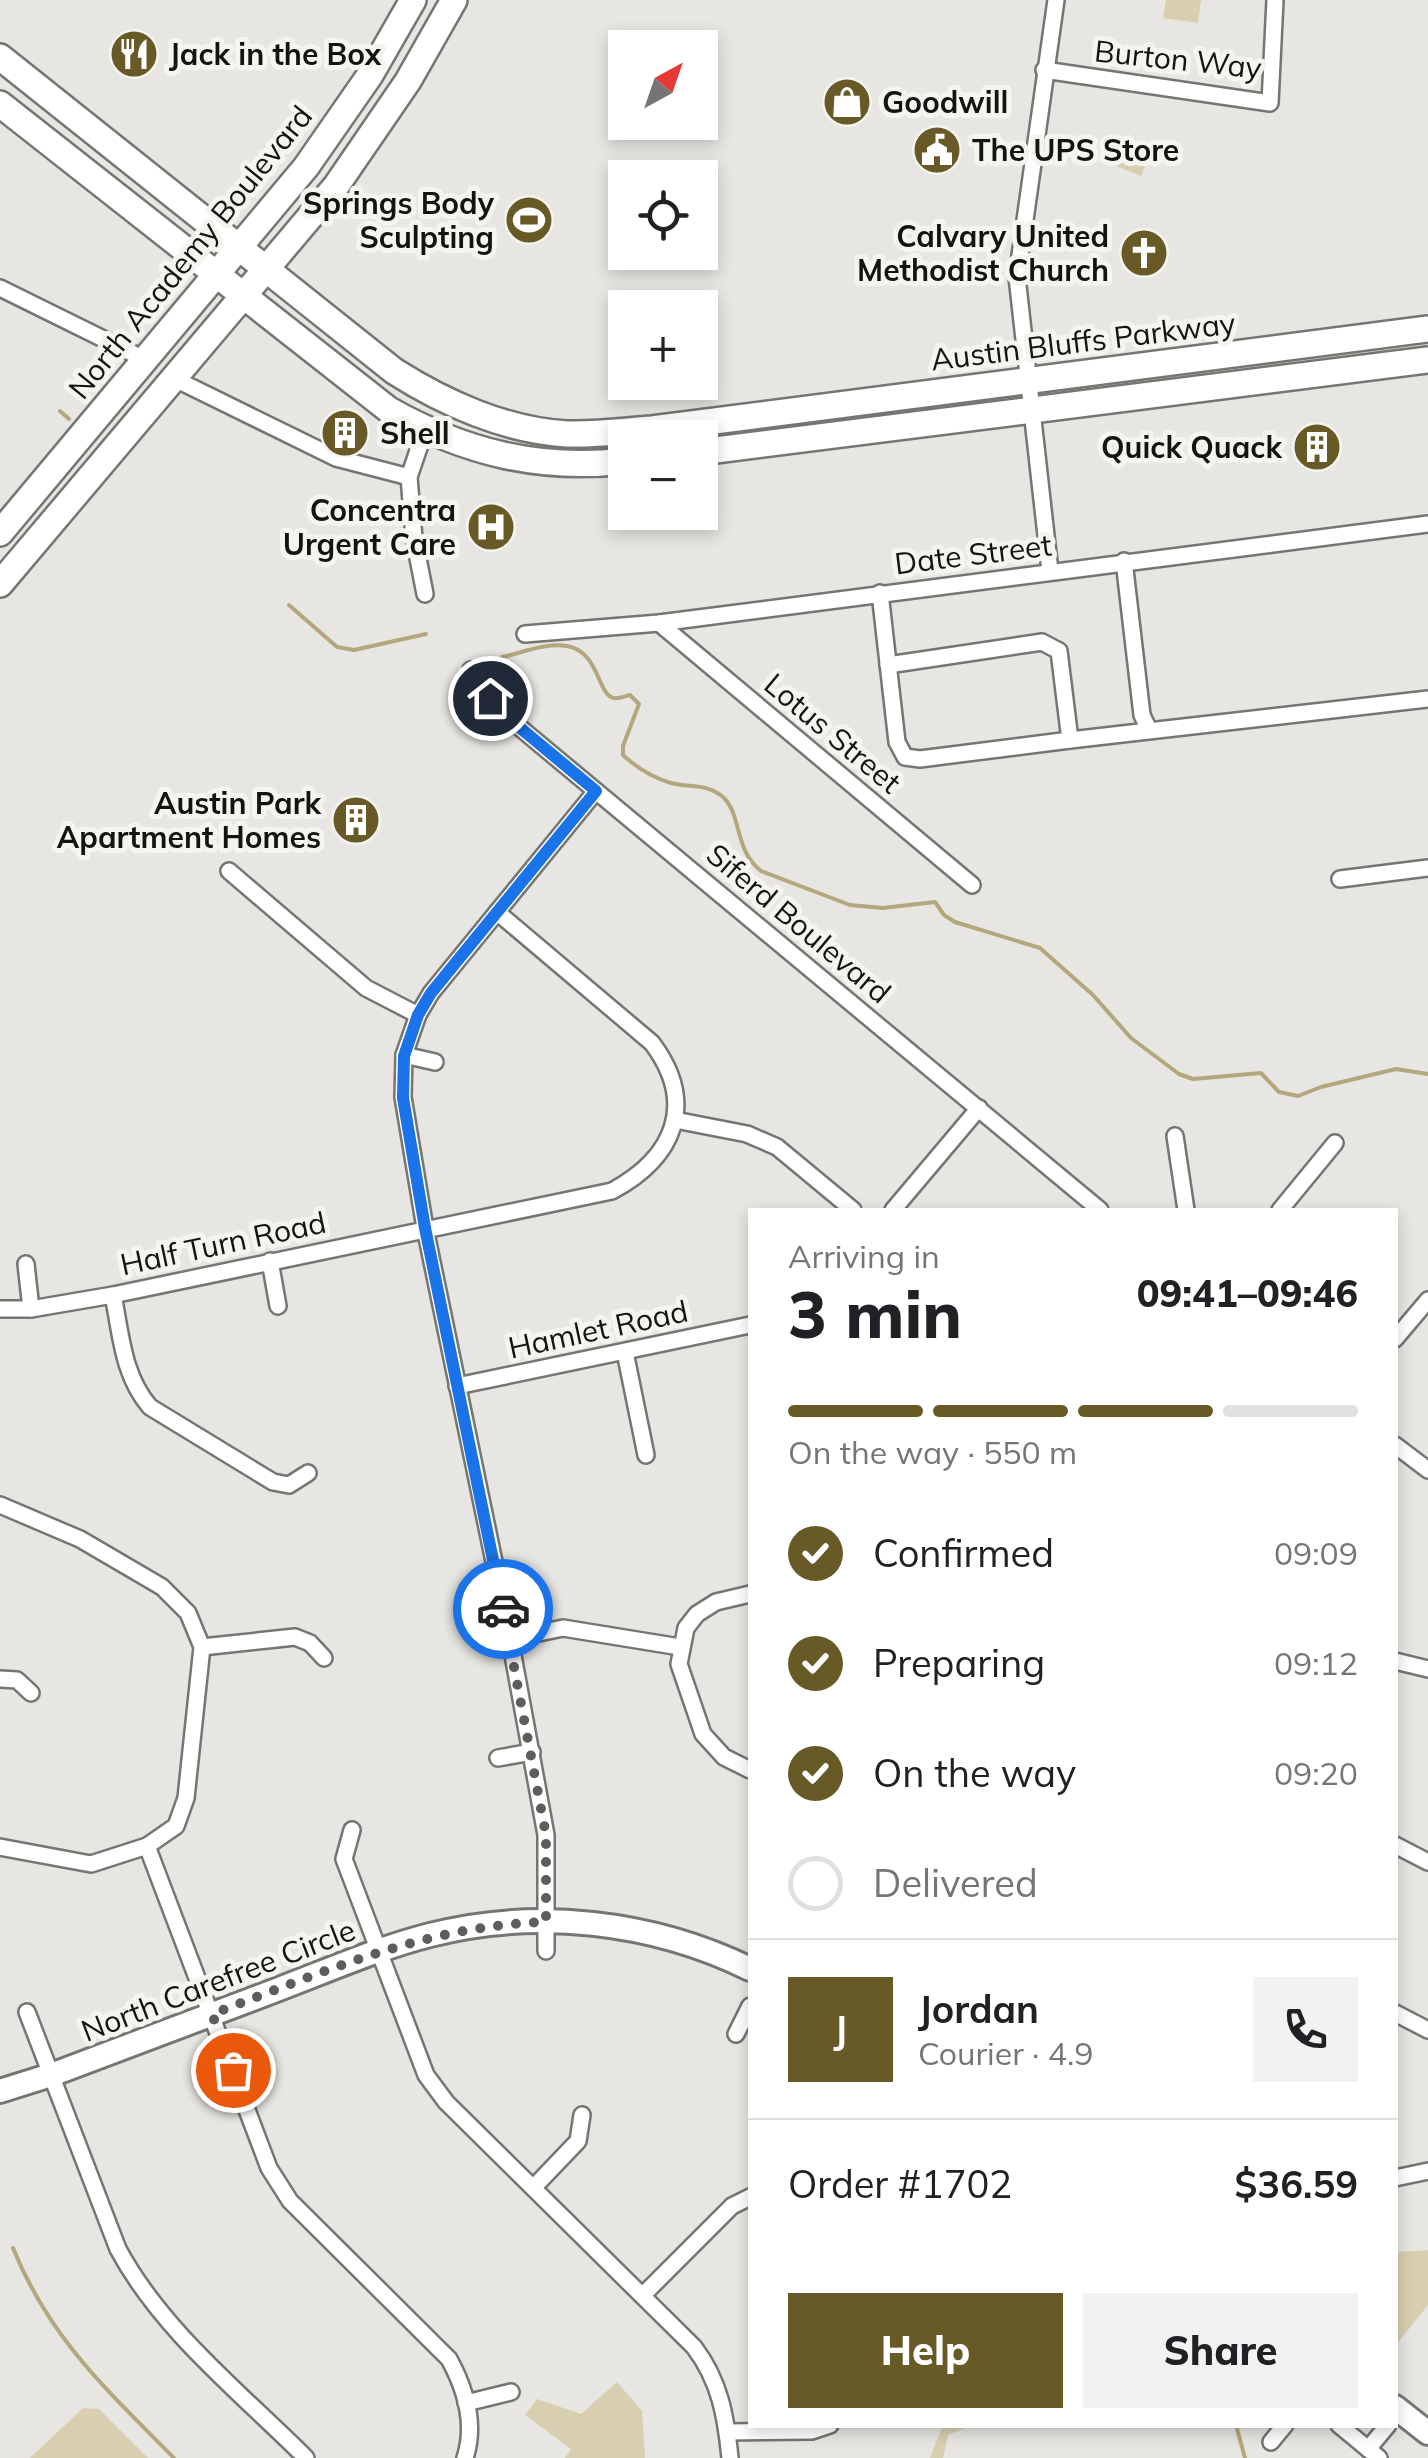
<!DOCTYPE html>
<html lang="en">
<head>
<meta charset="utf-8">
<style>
	:root { --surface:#fff; --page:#f2f2f2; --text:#202124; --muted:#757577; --line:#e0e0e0; --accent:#685a27 }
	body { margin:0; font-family:Mulish,sans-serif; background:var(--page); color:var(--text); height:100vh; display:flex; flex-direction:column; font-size:38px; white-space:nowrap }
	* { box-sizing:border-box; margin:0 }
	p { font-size:32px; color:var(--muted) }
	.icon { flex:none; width:55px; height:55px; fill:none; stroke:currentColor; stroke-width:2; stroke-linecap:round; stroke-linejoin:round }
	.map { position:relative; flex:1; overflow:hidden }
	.details { position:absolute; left:748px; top:1208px; width:650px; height:1220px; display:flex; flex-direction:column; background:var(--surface); border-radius:0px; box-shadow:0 5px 15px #0003 }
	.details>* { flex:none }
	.needle { width:65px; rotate:40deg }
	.controls { position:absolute; left:608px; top:30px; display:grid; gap:20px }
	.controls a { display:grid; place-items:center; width:110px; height:110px; border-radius:0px; background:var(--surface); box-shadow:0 5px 15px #0003; font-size:50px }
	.pin { position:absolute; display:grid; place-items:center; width:85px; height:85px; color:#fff; margin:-42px; border:5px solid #fff; border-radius:50%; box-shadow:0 2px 10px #0007 }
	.courier { position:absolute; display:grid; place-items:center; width:100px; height:100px; margin:-50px; border:8px solid #1a73e8; border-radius:50%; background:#fff; color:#222; box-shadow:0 2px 12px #0007 }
	.summary em { font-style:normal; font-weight:800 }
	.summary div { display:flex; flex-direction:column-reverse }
	.summary { display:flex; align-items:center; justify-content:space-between; height:170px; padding:0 40px }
	h1 { font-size:65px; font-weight:800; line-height:75px }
	.bar { display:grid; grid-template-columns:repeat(4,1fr); gap:15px 10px; align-content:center; height:120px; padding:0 40px }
	.bar i { height:12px; border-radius:8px; background:var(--line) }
	.bar .active { background:var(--accent) }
	.bar p { grid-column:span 4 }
	.line { display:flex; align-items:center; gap:25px; padding:0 40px; border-top:2px solid var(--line) }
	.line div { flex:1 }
	.round { display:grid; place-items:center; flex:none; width:105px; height:105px; border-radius:0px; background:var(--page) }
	ol { padding:0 40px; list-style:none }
	li { display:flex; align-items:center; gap:30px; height:110px }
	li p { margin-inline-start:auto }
	li .icon { padding:10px; border-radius:50%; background:var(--accent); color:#fff; stroke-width:4 }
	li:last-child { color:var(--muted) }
	li i { width:55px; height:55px; border:5px solid var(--line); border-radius:50% }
	.primary-button { display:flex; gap:20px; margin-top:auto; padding:20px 40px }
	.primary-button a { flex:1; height:115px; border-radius:0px; background:var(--accent); color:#fff; font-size:40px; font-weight:800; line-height:115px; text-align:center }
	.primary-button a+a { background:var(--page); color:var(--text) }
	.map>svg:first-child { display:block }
	.green { fill:#d8cfb0 }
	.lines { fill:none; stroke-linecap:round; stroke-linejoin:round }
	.stream { stroke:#b3a77d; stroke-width:4 }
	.minor-casing { stroke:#767571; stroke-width:20 }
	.secondary-casing { stroke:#767571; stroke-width:28 }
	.primary-casing { stroke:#767571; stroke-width:30 }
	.trunk-casing { stroke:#767571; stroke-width:30 }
	.minor { stroke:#fff; stroke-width:15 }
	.secondary { stroke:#fff; stroke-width:22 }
	.primary { stroke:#fff; stroke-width:25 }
	.trunk { stroke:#fff; stroke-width:25 }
	.done { stroke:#5e5d5b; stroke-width:10; stroke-dasharray:0 18 }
	.route { stroke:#1a73e8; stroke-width:12 }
	.labels { text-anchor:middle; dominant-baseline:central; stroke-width:10; stroke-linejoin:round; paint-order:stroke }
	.poi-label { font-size:30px; font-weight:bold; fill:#131312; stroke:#f5f4ef; text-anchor:end }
	.street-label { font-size:30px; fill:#131312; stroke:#f5f4ef }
</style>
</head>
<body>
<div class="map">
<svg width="1428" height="2458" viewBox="0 0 1428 2458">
	<rect width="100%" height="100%" fill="#e8e6e2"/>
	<g class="green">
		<path d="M1166 0H1201L1198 23 1163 18Z"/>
		<path d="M1112 143 1148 159 1141 176 1104 161Z"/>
		<path d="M1428 2250V2305L1395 2346V2252Z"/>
		<path d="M617 2382 642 2411 645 2458H565L571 2449 525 2415 537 2399 581 2414Z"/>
		<path d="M83 2408 99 2409 148 2458H30Z"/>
		<path d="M943 2425H972L948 2435 943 2458H930Z"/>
	</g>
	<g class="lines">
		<g class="stream">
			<path d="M60 411 69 419"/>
			<path d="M289 605 337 647 354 650 426 634"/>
			<path d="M502 657C522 653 546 642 567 646 600 652 597 695 614 698 619 699 625 696 630 695L639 704 623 746V755C636 767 654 778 671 783 689 788 707 783 723 797 742 815 734 850 761 871L850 905 883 908 935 902 944 915 955 922 1040 948 1093 995 1131 1038 1179 1074 1193 1079 1261 1073 1279 1092 1298 1096 1321 1087 1396 1069 1428 1074"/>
			<path d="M13 2248C50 2339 106 2389 174 2458"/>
			<path d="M1236 2425 1245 2458"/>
		</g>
		<g class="minor-casing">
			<g id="minor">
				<path d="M1044 70 1270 103 1275 0"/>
				<path d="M0 288 146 360"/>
				<path d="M175 379 336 458 409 477"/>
				<path d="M425 430 409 477 414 538 425 594"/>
				<path d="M1124 561 1142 715 1149 730"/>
				<path d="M1050 571 1017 277 1056 0"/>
				<path d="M880 593 897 742 905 757 920 759 1070 740"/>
				<path d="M659 623 972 885"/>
				<path d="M525 634 659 623 1428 524"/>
				<path d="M888 665 1042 642 1059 651 1070 740 1428 699"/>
				<path d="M471 670 501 712 1100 1210"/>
				<path d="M229 871 366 988 418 1015"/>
				<path d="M1340 879 1428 868"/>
				<path d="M404 1055 435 1062"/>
				<path d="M675 1120 747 1134 777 1147 853 1210"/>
				<path d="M1175 1136 1186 1210"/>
				<path d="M893 1210 979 1108"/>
				<path d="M1280 1210 1335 1143"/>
				<path d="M270 1261 278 1306"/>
				<path d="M26 1264 31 1309"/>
				<path d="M113 1295C121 1335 123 1376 150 1407L273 1482 289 1485 308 1473"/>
				<path d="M0 1309H31L113 1295 612 1191C675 1157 697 1103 652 1043L497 912"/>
				<path d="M1395 1339 1428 1300"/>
				<path d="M625 1352 646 1455"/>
				<path d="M457 1386 750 1325"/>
				<path d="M1395 1445 1428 1470"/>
				<path d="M0 1505 80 1539 162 1587 188 1613 202 1647 186 1798 176 1826 147 1846 91 1864 0 1847"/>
				<path d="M468 1589 498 1582"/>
				<path d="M750 1594 716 1602 697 1614 686 1628 679 1664 703 1734 724 1757 750 1770"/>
				<path d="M510 1639 563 1628 680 1647"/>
				<path d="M202 1647 295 1637 310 1643 324 1658"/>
				<path d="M1395 1661 1428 1669"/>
				<path d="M0 1679 17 1680 31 1693"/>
				<path d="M498 1758 532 1752"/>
				<path d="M352 1830 344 1859 426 2075 446 2102 694 2347C720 2381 726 2417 730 2458"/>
				<path d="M1395 1845 1428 1862"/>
				<path d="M147 1846 269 2168 290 2201 449 2359C466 2390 476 2424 465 2458"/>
				<path d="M546 1951V1835L510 1639 425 1228 403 1097 404 1055 418 1015 431 993 596 791"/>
				<path d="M27 2012 118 2249C162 2331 241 2393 306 2458"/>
				<path d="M1395 2013 1428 2030"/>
				<path d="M736 2034 750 2006"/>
				<path d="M1395 2178 1428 2171"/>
				<path d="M534 2187 578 2141 582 2115"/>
				<path d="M644 2294 732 2206 750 2197"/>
				<path d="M466 2403 511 2392"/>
				<path d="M1339 2425 1379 2458"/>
				<path d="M728 2432 812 2431 830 2425"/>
				<path d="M1271 2442 1285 2425"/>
				<path d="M1368 2449 1388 2425"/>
			</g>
		</g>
		<g class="secondary-casing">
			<g id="secondary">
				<path d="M0 2091 51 2075C127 2046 203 2017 279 1989 329 1970 379 1948 430 1935 536 1908 652 1921 750 1969"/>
				<path d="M1395 2407 1428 2433"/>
			</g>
		</g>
		<g class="primary-casing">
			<g id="primary">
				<path d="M0 57 394 371C444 403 507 431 567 434 596 435 624 431 652 429L1428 329"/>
				<path d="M0 104 389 410C464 452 539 471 625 461"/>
				<path d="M700 452 1428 360"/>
			</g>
		</g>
		<g class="trunk-casing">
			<g id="trunk">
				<path d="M0 533 306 167 370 75 413 0"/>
				<path d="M0 584 336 186 408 81 454 0"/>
			</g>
		</g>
		<use href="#minor" class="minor"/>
		<use href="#secondary" class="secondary"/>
		<use href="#primary" class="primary"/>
		<use href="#trunk" class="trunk"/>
	</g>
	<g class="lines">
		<path class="done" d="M233 2070 212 2014C325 1972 423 1926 546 1922V1835L503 1609"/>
		<path class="route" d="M490 698 501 712 596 791 431 993 418 1015 404 1056 403 1098 425 1228 503 1609"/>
	</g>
	<defs>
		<g id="restaurant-disc" transform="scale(2.5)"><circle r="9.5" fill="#685a27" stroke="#f5f4ef"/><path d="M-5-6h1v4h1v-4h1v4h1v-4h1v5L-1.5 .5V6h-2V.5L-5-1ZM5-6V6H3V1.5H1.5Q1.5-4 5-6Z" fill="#fff"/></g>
		<g id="shop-disc" transform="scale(2.5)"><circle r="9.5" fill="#685a27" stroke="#f5f4ef"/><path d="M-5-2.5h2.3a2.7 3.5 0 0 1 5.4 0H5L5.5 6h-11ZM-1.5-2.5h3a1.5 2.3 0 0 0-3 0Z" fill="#fff"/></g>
		<g id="civic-disc" transform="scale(2.5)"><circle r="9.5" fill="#685a27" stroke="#f5f4ef"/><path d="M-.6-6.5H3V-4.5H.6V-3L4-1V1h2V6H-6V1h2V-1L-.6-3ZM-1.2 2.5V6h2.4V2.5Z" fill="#fff"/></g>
		<g id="stadium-disc" transform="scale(2.5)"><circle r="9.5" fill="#685a27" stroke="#f5f4ef"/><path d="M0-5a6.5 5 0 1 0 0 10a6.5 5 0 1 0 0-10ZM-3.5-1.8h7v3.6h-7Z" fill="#fff"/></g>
		<g id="church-disc" transform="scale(2.5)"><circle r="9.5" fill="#685a27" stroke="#f5f4ef"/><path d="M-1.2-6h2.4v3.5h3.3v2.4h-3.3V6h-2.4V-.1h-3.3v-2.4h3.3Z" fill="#fff"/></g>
		<g id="building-disc" transform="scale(2.5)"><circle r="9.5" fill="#685a27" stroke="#f5f4ef"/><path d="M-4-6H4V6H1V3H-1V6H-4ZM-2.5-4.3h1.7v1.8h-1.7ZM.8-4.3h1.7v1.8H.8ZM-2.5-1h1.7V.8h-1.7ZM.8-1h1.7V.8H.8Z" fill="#fff"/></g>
		<g id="hospital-disc" transform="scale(2.5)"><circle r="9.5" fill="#685a27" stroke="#f5f4ef"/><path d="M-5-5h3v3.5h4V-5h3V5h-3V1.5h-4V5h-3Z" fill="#fff"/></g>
	</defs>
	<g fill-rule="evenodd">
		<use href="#restaurant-disc" x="134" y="54"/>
		<use href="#shop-disc" x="847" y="102"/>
		<use href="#civic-disc" x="937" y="150"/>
		<use href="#stadium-disc" x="529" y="220"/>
		<use href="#church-disc" x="1144" y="253"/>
		<use href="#building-disc" x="345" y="433"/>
		<use href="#building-disc" x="1317" y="447"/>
		<use href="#hospital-disc" x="491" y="527"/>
		<use href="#building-disc" x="356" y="820"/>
	</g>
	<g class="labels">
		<g class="poi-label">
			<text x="169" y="54" text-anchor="start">Jack in the Box</text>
			<text x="882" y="102" text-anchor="start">Goodwill</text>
			<text x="972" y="150" text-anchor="start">The UPS Store</text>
			<text x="494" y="203">Springs Body<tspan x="494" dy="34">Sculpting</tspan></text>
			<text x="1109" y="236">Calvary United<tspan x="1109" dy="34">Methodist Church</tspan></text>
			<text x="380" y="433" text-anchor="start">Shell</text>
			<text x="1282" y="447">Quick Quack</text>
			<text x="456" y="510">Concentra<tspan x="456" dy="34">Urgent Care</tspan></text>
			<text x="321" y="803">Austin Park<tspan x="321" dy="34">Apartment Homes</tspan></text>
		</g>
		<g class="street-label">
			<text transform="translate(1178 59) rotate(6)">Burton Way</text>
			<text transform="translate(190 252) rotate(-51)">North Academy Boulevard</text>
			<text transform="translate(1083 341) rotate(-7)">Austin Bluffs Parkway</text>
			<text transform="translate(973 554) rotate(-7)">Date Street</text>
			<text transform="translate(833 733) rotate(40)">Lotus Street</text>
			<text transform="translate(799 923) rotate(40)">Siferd Boulevard</text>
			<text transform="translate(223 1243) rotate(-12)">Half Turn Road</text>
			<text transform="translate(598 1329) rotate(-12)">Hamlet Road</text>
			<text transform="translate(218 1980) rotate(-21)">North Carefree Circle</text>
		</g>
	</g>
</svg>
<div class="controls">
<a><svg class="needle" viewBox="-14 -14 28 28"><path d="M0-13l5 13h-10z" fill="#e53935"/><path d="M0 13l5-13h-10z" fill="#757577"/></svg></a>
<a><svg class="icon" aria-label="locate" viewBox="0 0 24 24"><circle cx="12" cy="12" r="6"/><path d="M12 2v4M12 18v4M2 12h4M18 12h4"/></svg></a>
<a>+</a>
<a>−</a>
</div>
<div class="pin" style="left:233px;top:2070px;background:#ea580c"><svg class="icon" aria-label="bag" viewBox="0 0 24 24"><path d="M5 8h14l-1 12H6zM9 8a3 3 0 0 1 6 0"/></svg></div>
<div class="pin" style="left:490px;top:698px;background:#1f2937"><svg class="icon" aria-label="home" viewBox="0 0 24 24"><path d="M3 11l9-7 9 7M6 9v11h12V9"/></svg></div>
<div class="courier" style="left:503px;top:1609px"><svg class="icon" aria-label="car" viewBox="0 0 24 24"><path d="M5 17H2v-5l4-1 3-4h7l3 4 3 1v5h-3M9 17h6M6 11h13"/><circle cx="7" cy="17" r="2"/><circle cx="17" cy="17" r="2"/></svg></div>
<section class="details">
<div class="summary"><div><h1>3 min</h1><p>Arriving in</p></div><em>09:41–09:46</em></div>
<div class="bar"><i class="active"></i><i class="active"></i><i class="active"></i><i></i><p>On the way · 550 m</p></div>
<ol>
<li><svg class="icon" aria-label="check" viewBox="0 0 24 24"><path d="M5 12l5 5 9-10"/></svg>Confirmed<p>09:09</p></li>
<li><svg class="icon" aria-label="check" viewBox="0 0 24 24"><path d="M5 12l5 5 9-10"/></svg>Preparing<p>09:12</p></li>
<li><svg class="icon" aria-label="check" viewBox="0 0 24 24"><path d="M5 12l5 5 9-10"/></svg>On the way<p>09:20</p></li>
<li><i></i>Delivered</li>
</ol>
<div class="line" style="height:180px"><b class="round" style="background:var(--accent);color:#fff">J</b><div><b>Jordan</b><p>Courier · 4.9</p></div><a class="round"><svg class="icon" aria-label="phone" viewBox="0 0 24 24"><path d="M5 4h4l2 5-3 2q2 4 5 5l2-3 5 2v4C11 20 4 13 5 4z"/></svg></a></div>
<div class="line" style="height:130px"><div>Order #1702</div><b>$36.59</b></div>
<div class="primary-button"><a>Help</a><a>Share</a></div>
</section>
</div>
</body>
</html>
